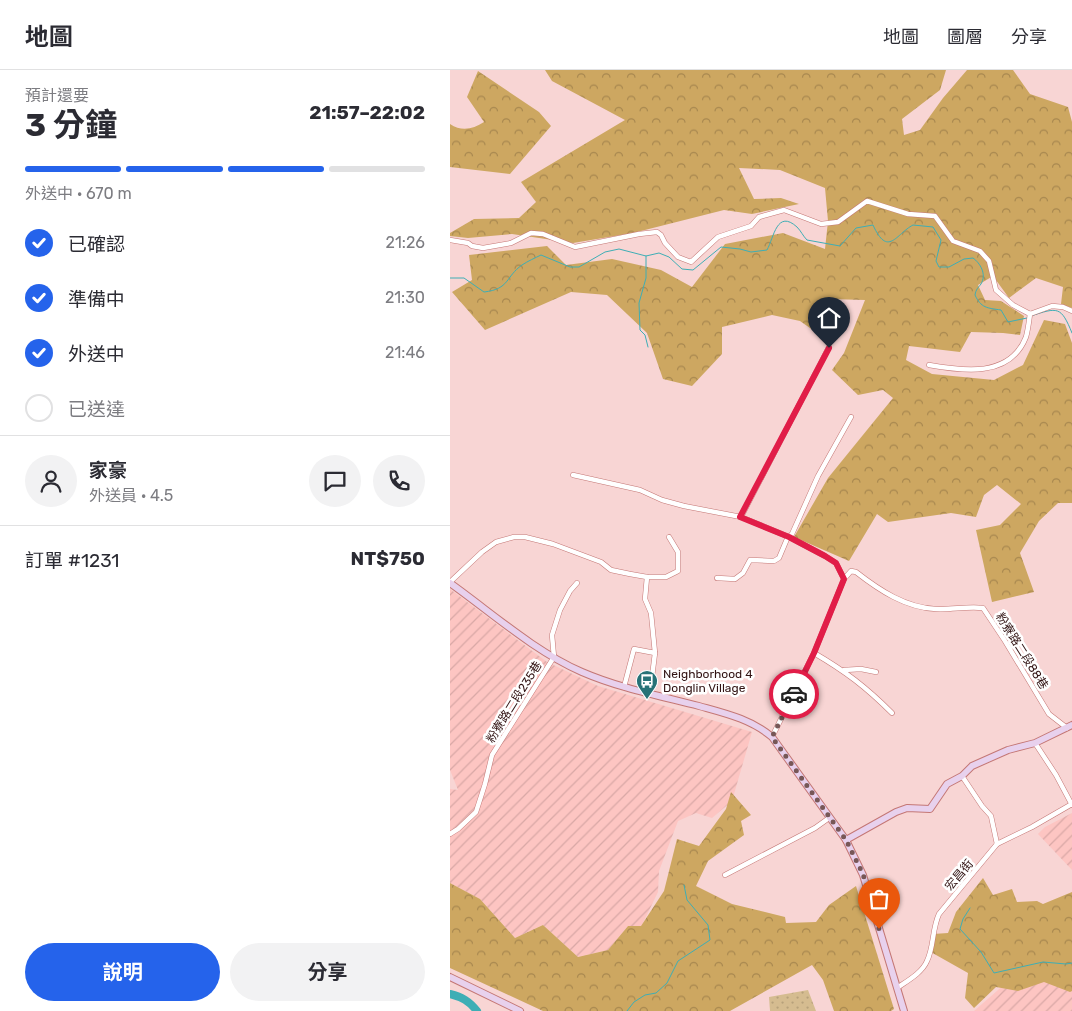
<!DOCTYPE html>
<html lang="zh-TW">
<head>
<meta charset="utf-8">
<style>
	:root { --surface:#fff; --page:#f2f2f3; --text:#2b2b33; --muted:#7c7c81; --line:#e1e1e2; --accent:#2563eb }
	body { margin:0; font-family:Rubik,"Noto Sans TC",sans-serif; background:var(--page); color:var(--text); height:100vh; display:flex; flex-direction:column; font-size:19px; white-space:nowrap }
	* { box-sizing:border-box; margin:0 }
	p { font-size:16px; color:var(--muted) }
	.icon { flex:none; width:28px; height:28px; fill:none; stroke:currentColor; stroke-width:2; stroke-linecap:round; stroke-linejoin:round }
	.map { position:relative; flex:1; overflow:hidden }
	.panel { display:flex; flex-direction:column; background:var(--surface); width:450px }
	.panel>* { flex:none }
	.pin { position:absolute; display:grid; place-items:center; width:42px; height:42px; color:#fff; margin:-51px -21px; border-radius:50% 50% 50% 0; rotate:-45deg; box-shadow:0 0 5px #0007 }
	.pin .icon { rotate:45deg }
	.courier { position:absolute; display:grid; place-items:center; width:50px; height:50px; margin:-25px; border:4px solid #e11d48; border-radius:50%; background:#fff; color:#222; box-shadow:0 1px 6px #0007 }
	.headline em { font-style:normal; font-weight:700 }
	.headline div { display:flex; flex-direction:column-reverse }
	.headline { display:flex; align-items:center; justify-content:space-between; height:85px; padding:0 25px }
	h1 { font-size:32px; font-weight:700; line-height:38px }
	.bar { display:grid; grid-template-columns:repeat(4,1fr); gap:8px 5px; align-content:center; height:60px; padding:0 25px }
	.bar i { height:6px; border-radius:4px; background:var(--line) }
	.bar .selected { background:var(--accent) }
	.bar p { grid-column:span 4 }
	.line { display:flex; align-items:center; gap:12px; padding:0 25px; border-top:1px solid var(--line) }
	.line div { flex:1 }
	.round { display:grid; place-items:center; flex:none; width:52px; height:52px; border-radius:26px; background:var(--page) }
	ol { padding:0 25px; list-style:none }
	li { display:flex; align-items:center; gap:15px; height:55px }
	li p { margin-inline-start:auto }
	li .icon { padding:5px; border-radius:50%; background:var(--accent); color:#fff; stroke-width:4 }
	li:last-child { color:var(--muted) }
	li i { width:28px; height:28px; border:2px solid var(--line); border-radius:50% }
	.primary-button { display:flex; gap:10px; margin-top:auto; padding:10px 25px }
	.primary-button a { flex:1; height:58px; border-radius:30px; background:var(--accent); color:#fff; font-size:20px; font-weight:700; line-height:58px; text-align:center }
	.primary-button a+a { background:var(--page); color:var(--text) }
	header { display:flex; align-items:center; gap:30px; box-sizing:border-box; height:70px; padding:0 25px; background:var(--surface); border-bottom:1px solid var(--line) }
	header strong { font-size:24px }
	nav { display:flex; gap:28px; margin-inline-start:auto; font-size:18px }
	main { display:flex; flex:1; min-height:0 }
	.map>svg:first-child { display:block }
	.industrial { fill:url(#industrial-furrows) }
	.grass { fill:url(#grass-dots) }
	.forest { fill:url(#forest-crowns) }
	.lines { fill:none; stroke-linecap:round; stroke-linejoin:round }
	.stream { stroke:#3eaeb5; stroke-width:1 }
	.river { stroke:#3eaeb5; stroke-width:8 }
	.street-casing { stroke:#c47775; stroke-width:5.5 }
	.secondary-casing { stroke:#c47775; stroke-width:8 }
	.street { stroke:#fff; stroke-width:4.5 }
	.secondary { stroke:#e8d1ed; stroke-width:6 }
	.done { stroke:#775757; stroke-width:5; stroke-dasharray:0 9 }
	.route { stroke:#e11d48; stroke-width:6 }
	.labels { text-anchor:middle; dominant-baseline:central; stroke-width:5; stroke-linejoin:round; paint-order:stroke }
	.street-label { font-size:12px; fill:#311313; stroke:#fff }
	.poi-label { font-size:12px; fill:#311313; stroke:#fff; text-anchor:start }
</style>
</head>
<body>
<header>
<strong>地圖</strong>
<nav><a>地圖</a><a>圖層</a><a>分享</a></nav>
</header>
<main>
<section class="panel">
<div class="headline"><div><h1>3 分鐘</h1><p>預計還要</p></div><em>21:57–22:02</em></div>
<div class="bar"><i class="selected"></i><i class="selected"></i><i class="selected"></i><i></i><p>外送中 · 670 m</p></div>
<ol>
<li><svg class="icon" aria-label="check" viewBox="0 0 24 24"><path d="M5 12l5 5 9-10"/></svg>已確認<p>21:26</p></li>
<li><svg class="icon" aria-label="check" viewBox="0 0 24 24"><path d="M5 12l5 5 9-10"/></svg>準備中<p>21:30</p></li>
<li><svg class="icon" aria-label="check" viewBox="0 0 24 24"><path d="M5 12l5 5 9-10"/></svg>外送中<p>21:46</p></li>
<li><i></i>已送達</li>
</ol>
<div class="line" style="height:90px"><a class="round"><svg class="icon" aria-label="person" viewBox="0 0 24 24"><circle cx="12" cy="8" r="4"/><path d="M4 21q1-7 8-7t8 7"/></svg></a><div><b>家豪</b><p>外送員 · 4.5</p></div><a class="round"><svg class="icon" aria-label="chat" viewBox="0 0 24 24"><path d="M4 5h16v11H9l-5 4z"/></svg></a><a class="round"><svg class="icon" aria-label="phone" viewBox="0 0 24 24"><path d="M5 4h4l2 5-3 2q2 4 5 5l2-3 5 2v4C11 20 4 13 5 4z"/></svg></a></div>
<div class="line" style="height:65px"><div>訂單 #1231</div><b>NT$750</b></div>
<div class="primary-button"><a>說明</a><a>分享</a></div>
</section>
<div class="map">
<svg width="622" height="941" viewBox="0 0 622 941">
	<defs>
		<pattern id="industrial-furrows" width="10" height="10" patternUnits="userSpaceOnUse" patternTransform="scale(1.25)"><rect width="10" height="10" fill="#fdc5c2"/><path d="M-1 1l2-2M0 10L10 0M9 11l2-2" fill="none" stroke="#d9a8a6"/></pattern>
		<pattern id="grass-dots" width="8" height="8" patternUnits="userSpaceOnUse" patternTransform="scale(1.25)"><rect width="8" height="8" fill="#d5bc90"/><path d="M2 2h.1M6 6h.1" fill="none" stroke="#b7a17b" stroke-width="1.8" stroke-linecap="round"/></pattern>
		<pattern id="forest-crowns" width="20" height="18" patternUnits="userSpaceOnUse" patternTransform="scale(1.25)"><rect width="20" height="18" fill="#cda761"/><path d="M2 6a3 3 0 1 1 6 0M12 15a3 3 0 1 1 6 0" fill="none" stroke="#a7874f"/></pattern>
	</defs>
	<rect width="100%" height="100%" fill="#f8d5d4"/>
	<g class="industrial">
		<path d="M0 519 97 592 148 616 302 662 282 731 262 748 246 743 228 751 209 801 208 822 191 857 178 856 158 880 128 887 93 855 65 868 30 829 0 813V719L8 720 0 700Z"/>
		<path d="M622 743V800L588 764 595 757Z"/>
		<path d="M622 900V941H524L564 906Z"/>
	</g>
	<path class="grass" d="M358 920 366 941H320L319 927Z"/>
	<g class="forest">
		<path d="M95 0H496L490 20 452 49 454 65 470 60 493 28 517 0H563L580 24 618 37 622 52V238L611 234 613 217 586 208 559 228 543 206 528 215 535 230 551 231 574 246 570 265 553 263 521 262 510 282 459 276 456 290 482 304 544 310 573 295 594 250 615 254 622 273V433H608L589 451 570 483 584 522 542 532 526 460 550 455 571 434 547 415 534 425 526 447 501 443 438 452 427 444 399 491 344 467 378 408 443 328 433 320 408 325 382 300 394 283 415 230 379 229 367 263 350 251 322 245 272 257V284L242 316 213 309 197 263 157 225 121 222 35 260 2 222 22 210 19 185 97 176 116 195 162 189 211 200 242 217 275 174 333 163 375 179 378 151 375 118 330 100 289 98 304 129 331 128 349 134 302 144 274 140 183 163 123 173 62 164 18 168 0 166V163L24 149 69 148 86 132 71 112 175 50 102 11Z"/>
		<path d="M28 1 89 42 101 56 60 104 0 97V54C12 62 23 59 34 52L17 27Z"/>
		<path d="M281 722 301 745 291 751 294 765 258 791 246 816 282 834 335 847 336 853 366 852 379 835 406 816 444 939 441 941H384L373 910 362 895 280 941H93L0 898V813L30 829 65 868 93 855 128 887 158 880 178 856H191L214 821 227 769 249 776 276 739Z"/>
		<path d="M533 808 543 825 562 819 567 832 587 831 593 834 622 822V921L620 922 594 912 568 921 546 917 524 938 515 928 518 903 479 881 483 864 498 863 506 842Z"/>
	</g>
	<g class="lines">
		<g class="stream">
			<path d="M196 186V208L189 233 190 260 195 265 198 277"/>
			<path d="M0 208H14L34 222C60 219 55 207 72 195 78 191 85 188 91 185L120 197H129L155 182 169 179 196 186 209 183 219 187 232 199 243 200 271 177 290 179 301 182 317 180C324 167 327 139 347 157 351 161 353 166 357 170L390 176 406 158 423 155C438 188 446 164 463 155L483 157 491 170 486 191 489 197H499L514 189 523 188C530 193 537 204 531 214 528 218 526 219 525 225 531 238 537 238 551 240L558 252 577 248"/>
			<path d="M581 246C608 237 611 236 622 263"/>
			<path d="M520 838 513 849 510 859 531 882 544 903 593 892 616 894 622 893"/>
			<path d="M177 941 184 932 195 925 206 923 217 913 228 891 260 870 258 855 237 830 234 815"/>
		</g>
		<path class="river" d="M0 924C12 927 19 931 27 941"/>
		<g class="street-casing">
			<g id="street">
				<path d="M0 170 18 173 22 176 33 178 61 173 81 163 93 164 125 177 189 164 207 162 211 165 215 173 228 187 241 192 268 167 301 156 309 147 334 140 371 154 388 152 417 131 458 144 485 146 503 171 530 181 539 191 546 220 563 235 580 244 602 236 613 237 622 241"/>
				<path d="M479 295C513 301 560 308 576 267 578 260 579 251 580 244"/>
				<path d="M123 405 190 420 212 430 234 436 291 447 339 467 375 486 386 493 394 509"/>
				<path d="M291 447 379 277"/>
				<path d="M267 508 285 509 293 503 300 490 324 491 329 488 337 469 342 464 368 406 401 347"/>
				<path d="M0 512 32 482 46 472 64 467H75L103 474 151 492 161 500 180 504 197 507H216L228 501V482L219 467"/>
				<path d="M364 583C395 601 416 617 442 643"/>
				<path d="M394 600 411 599 426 602"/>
				<path d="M174 617 184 579 205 583 201 543 195 529 197 507"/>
				<path d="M200 623 205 583"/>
				<path d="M322 667 364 583 394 509 401 501 406 502C429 520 456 538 486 539 502 540 517 536 533 538L555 571 599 644 617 658"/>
				<path d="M585 673 606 705 622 735"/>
				<path d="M512 706 532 736 541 746 547 774"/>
				<path d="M0 764 8 759 26 742 35 714 42 685 104 587 102 565 110 540 120 521 127 513"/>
				<path d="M275 805 365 758 379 748"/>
				<path d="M447 918C457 911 472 903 477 891 484 877 482 859 489 844L547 774 582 757 622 734"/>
			</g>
		</g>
		<g class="secondary-casing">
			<g id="secondary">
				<path d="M0 513C42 543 84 581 132 602 169 618 210 626 249 636 274 643 301 649 322 667L396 770 413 805 454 941"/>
				<path d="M396 770 446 742 457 738 480 739 497 714 512 706 522 696 558 680 585 673 622 655"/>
				<path d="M0 907 70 941"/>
			</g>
		</g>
		<use href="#street" class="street"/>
		<use href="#secondary" class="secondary"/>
	</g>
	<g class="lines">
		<path class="done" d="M344 624 322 667 396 770 413 804 429 859"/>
		<path class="route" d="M344 624 364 583 394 509 386 493 375 486 339 467 290 447 379 278"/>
	</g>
	<defs>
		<g id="bus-pin" transform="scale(1.125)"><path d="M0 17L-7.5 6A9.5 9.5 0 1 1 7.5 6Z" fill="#277277" stroke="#fff"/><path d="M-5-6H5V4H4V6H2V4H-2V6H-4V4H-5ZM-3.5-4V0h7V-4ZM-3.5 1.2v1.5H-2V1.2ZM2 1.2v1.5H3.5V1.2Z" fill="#fff"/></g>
	</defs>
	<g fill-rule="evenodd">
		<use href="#bus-pin" x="197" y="611"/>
	</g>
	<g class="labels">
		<g class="street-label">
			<text transform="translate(572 581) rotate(58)">粉寮路二段88巷</text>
			<text transform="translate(64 632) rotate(-58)">粉寮路二段235巷</text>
			<text transform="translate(509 805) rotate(-50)">宏昌街</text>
		</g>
		<g class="poi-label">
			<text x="213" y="604">Neighborhood 4<tspan x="213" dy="14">Donglin Village</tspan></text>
		</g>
	</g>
</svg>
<div class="pin" style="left:429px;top:859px;background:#ea580c"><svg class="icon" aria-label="bag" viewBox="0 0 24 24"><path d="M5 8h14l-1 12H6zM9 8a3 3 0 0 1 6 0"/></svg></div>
<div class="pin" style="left:379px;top:278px;background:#1f2937"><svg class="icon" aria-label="home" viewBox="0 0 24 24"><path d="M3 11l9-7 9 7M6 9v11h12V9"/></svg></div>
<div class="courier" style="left:344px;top:624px"><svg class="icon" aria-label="car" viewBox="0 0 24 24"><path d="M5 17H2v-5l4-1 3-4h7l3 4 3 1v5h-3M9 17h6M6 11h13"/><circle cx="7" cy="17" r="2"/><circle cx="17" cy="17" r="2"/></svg></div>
</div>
</main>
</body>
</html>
